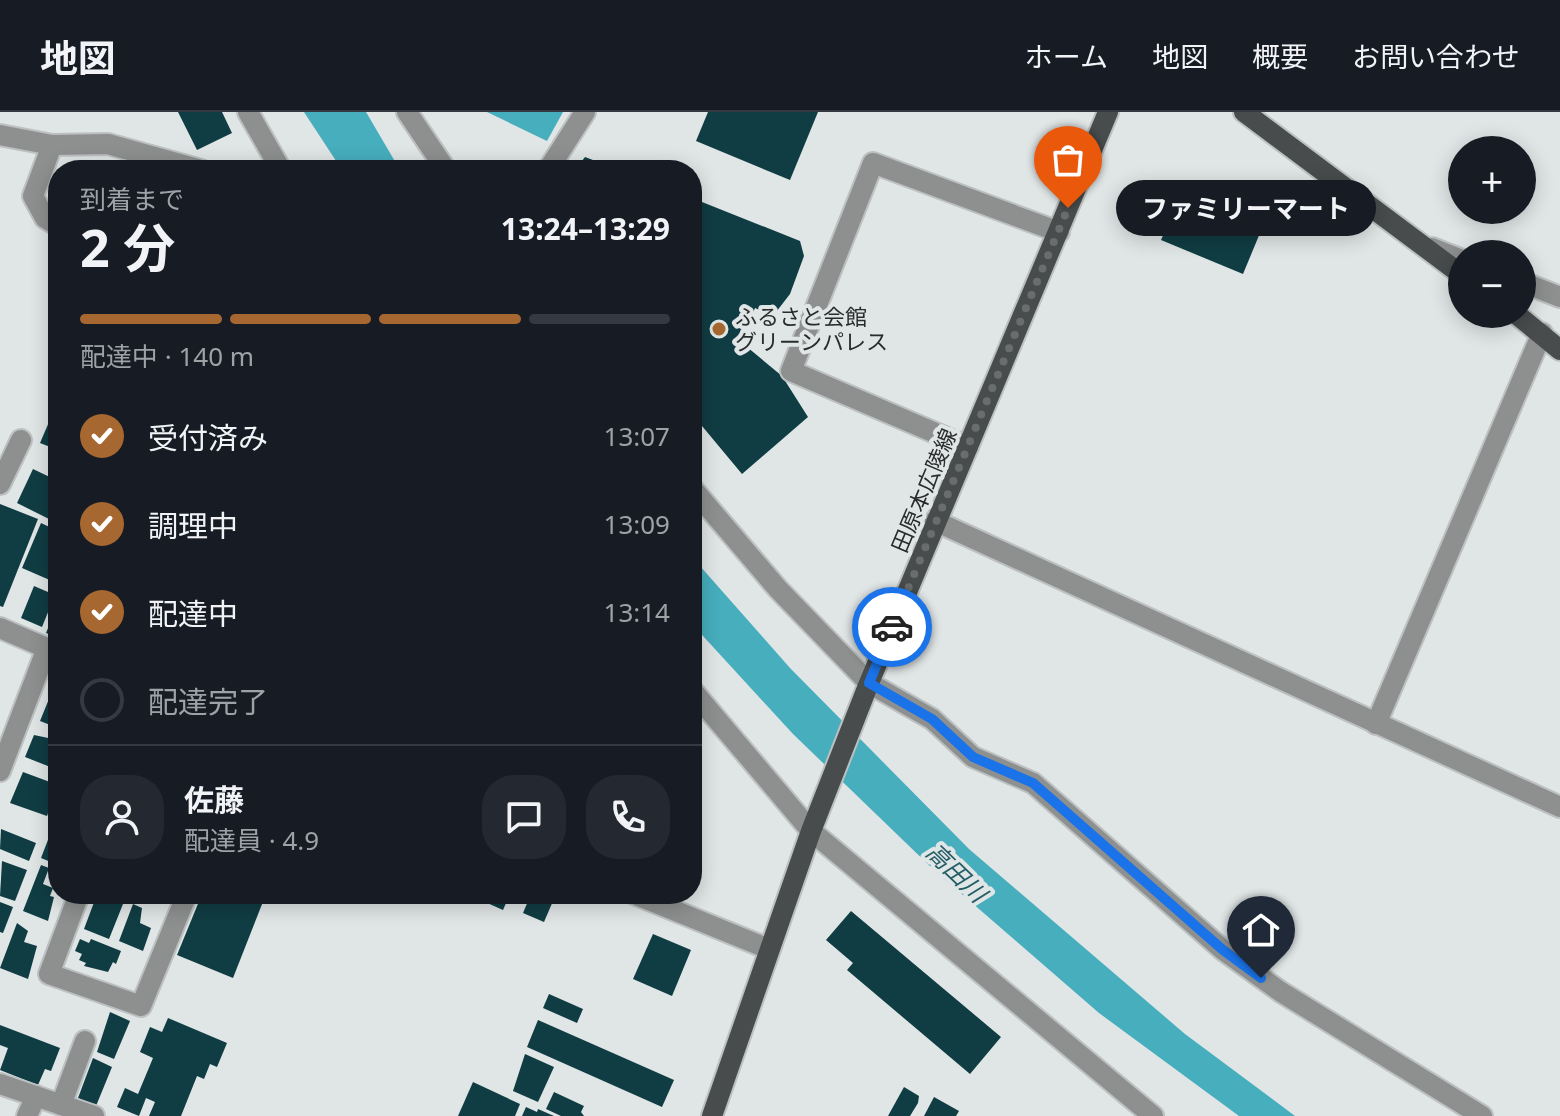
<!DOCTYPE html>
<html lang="ja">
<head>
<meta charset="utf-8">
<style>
	:root { --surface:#171b24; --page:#242831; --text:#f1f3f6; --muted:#9ea1a6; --line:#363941; --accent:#a76730 }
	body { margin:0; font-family:"Noto Sans","Noto Sans JP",sans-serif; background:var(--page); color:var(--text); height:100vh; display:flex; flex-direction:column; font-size:30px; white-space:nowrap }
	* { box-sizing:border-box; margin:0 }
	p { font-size:26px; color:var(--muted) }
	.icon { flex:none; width:44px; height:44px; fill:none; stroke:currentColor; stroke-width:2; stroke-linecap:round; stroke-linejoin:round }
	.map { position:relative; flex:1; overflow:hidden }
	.details { position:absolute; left:48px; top:48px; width:654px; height:744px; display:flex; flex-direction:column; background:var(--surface); border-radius:32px; box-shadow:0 4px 20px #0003 }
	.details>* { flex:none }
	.controls { position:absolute; left:1448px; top:24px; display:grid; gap:16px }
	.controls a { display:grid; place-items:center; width:88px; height:88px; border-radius:50%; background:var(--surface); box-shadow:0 4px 20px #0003; font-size:40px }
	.pin { position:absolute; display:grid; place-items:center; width:68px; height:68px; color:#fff; margin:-82px -34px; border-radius:50% 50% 50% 0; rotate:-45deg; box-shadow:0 0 8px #0007 }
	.pin .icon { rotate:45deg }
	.courier { position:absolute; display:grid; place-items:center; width:80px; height:80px; margin:-40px; border:6px solid #1a73e8; border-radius:50%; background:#fff; color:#222; box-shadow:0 2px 10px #0007 }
	.bubble { position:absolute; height:56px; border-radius:28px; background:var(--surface); box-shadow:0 4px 20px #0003; font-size:26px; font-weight:700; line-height:56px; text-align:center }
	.summary em { font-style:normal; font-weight:700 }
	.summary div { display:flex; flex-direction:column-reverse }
	.summary { display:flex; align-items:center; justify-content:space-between; height:136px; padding:0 32px }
	h1 { font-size:52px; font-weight:700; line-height:60px }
	.bar { display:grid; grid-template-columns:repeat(4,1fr); gap:12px 8px; align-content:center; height:96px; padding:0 32px }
	.bar i { height:10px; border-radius:6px; background:var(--line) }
	.bar .selected { background:var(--accent) }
	.bar p { grid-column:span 4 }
	.line { display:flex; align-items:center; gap:20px; padding:0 32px; border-top:2px solid var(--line) }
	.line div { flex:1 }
	.round { display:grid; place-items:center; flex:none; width:84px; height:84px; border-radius:32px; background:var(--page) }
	ol { padding:0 32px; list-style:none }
	li { display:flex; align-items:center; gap:24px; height:88px }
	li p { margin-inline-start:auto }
	li .icon { padding:8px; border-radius:50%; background:var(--accent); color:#fff; stroke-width:4 }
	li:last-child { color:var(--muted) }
	li i { width:44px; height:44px; border:4px solid var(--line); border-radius:50% }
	header { display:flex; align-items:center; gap:48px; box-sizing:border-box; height:112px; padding:0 40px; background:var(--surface); border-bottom:2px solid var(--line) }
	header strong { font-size:38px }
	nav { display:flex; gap:44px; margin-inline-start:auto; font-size:28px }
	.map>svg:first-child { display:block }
	.water { fill:#46aebd }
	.building { fill:#103d43 }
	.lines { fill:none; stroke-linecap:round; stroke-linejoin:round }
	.minor-casing { stroke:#bcc0c1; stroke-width:24 }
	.major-casing { stroke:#bcc0c1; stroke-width:24 }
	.minor { stroke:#8e9090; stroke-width:20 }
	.major { stroke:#484c4c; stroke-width:20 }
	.done { stroke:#6a6d6d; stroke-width:8; stroke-dasharray:0 14.4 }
	.route { stroke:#1a73e8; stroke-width:10 }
	.poi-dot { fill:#a76730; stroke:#e0e5e6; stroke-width:3 }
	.labels { text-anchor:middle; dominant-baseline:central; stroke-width:8; stroke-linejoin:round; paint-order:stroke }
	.poi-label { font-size:22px; fill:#2a2c2c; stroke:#e0e5e6; text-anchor:start }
	.street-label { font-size:22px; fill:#2a2c2c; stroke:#e0e5e6 }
	.water-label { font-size:24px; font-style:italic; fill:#255e67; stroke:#e0e5e6 }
</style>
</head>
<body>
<header>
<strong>地図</strong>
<nav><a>ホーム</a><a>地図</a><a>概要</a><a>お問い合わせ</a></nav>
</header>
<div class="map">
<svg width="1560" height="1004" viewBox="0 0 1560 1004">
	<rect width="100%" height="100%" fill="#e0e5e6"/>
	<g class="water">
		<path d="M304 0H366L400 58H342Z"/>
		<path d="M487 0H563L547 29Z"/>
		<path d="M692 445 790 556 969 737 1185 922 1295 1004H1239L1099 901 934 758 793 622 692 512Z"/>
	</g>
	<g class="building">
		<path d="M178 0H222L232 21 197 38Z"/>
		<path d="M708 0H818L790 68 696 29Z"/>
		<path d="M585 45 619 58H575Z"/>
		<path d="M692 86 800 129 804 144 790 182 773 204 755 196 741 230 782 264 808 305 742 362 692 302Z"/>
		<path d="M1179 87 1260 121 1243 162 1161 128Z"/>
		<path d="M49 310 58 314V338L40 331Z"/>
		<path d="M33 357 58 369V388L49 407 17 391Z"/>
		<path d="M0 392 38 407 3 495 0 494Z"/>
		<path d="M41 411 58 419V456L52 469 22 456Z"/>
		<path d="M34 474 55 483 42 515 21 506Z"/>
		<path d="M58 492V526L46 521Z"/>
		<path d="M58 578V616L40 609 51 582 55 584Z"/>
		<path d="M55 621 58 622V658L25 645 34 623 53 627Z"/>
		<path d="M23 660 58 673 47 704 10 691Z"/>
		<path d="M58 702V753L41 746Z"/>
		<path d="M1 717 36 731 29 749 0 737Z"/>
		<path d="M2 749 27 758 15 789 0 784Z"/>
		<path d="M41 753 49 756 43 772 53 776 50 784 54 785 48 809 23 799Z"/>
		<path d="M202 782H266L233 866 177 843Z"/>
		<path d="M467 782H510L503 798Z"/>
		<path d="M531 782 553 789 544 810 523 801Z"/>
		<path d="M103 784 123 792 109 827 84 817 96 785 101 787Z"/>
		<path d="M0 790 13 795 3 821 0 820Z"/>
		<path d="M133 792 142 796 140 811 151 816 143 839 119 829Z"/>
		<path d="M851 799 1001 925 970 962 847 858 853 851 826 828Z"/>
		<path d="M17 811 28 819 24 830 37 834 28 867 0 856Z"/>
		<path d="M653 822 691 838 672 884 633 867Z"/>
		<path d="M80 827 89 831 91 827 121 839 116 852 113 850 108 860 84 854 86 851 79 848 82 842 75 839Z"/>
		<path d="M549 882 583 897 577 911 543 896Z"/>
		<path d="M110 900 130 909 114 947 97 940Z"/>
		<path d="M168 906 227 931 217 955 210 952 204 967 197 964 181 1004H149L155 990 146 986 139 1004 117 995 125 976 138 982 153 946 140 940 150 915 162 920Z"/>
		<path d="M538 908 674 968 662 995 527 935Z"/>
		<path d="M0 913 60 936 51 959 45 957 38 973 0 958 8 936 0 933Z"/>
		<path d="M525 942 554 955 538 990 513 979Z"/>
		<path d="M93 946 112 955 96 994 78 986Z"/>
		<path d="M473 970 520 992 515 1004H458Z"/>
		<path d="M904 975 919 984 918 991 910 1004H888Z"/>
		<path d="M554 980 584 994 581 1000 584 1004H561L546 997Z"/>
		<path d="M934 985 959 999 956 1004H924Z"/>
		<path d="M526 995 537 1000 538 997 554 1004H522Z"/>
	</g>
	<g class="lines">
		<g class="minor-casing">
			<g id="minor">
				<path d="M248 0 281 58"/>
				<path d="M407 0 446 58"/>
				<path d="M0 23 52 33 108 32 201 58"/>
				<path d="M52 33 33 84 45 106 58 114"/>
				<path d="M548 58 585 0"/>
				<path d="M1432 136 1462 148"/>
				<path d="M1522 170 1560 185"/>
				<path d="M968 335 791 259 873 51 1059 120"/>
				<path d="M0 372 21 328"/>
				<path d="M692 376 778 477 869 571 932 607 973 645 1033 671 1223 838 1281 880 1482 1004"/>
				<path d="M935 409 1560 695"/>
				<path d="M0 516 58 541"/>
				<path d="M692 578 811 719 1153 1004"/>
				<path d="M1376 612 1542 221"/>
				<path d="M0 659 47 536"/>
				<path d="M79 782 49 862 141 894 187 782"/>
				<path d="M634 782 769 837"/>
				<path d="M0 972 94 1004"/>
				<path d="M61 993 85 929"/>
				<path d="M27 1004 36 984"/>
			</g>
		</g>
		<g class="major-casing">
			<g id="major">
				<path d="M1244 0 1462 163"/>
				<path d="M1516 202 1560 238"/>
				<path d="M712 1004 811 719 869 571 1108 0"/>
			</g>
		</g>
		<use href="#minor" class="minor"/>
		<use href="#major" class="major"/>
	</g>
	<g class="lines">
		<path class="done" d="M892 515 1068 96"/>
		<path class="route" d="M892 515 869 571 932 607 973 645 1033 671 1223 838 1261 866"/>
	</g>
	<circle class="poi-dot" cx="719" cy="217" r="8"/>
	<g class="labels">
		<g class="poi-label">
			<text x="735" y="204">ふるさと会館<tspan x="735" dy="25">グリーンパレス</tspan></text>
		</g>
		<g class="street-label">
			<text transform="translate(923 378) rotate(-67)">田原本広陵線</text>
		</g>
		<g class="water-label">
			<text transform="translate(957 760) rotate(44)">高田川</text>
		</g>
	</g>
</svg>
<div class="controls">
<a>+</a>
<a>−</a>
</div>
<div class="pin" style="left:1068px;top:96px;background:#ea580c"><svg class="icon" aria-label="bag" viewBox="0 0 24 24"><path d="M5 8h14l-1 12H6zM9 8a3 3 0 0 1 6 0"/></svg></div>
<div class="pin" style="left:1261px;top:866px;background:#1f2937"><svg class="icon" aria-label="home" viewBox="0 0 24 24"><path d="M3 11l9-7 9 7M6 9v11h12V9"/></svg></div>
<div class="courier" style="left:892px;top:515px"><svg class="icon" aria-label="car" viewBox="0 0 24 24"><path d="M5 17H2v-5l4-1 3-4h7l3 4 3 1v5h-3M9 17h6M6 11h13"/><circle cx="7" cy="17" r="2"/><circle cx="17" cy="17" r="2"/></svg></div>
<div class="bubble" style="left:1116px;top:68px;width:260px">ファミリーマート</div>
<section class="details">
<div class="summary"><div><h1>2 分</h1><p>到着まで</p></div><em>13:24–13:29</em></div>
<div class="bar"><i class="selected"></i><i class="selected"></i><i class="selected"></i><i></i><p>配達中 · 140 m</p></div>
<ol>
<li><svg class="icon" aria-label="check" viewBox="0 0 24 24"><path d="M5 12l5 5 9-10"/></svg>受付済み<p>13:07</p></li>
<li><svg class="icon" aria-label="check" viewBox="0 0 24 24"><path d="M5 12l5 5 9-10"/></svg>調理中<p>13:09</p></li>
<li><svg class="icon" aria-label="check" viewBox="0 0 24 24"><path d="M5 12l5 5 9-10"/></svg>配達中<p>13:14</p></li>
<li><i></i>配達完了</li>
</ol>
<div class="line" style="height:144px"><a class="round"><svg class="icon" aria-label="person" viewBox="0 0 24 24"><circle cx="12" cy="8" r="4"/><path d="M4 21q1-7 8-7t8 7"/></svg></a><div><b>佐藤</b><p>配達員 · 4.9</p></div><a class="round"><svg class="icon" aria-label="chat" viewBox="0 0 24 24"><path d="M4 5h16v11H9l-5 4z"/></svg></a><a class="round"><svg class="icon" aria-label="phone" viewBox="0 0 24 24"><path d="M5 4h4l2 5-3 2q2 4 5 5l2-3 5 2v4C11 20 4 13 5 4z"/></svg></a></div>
</section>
</div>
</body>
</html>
